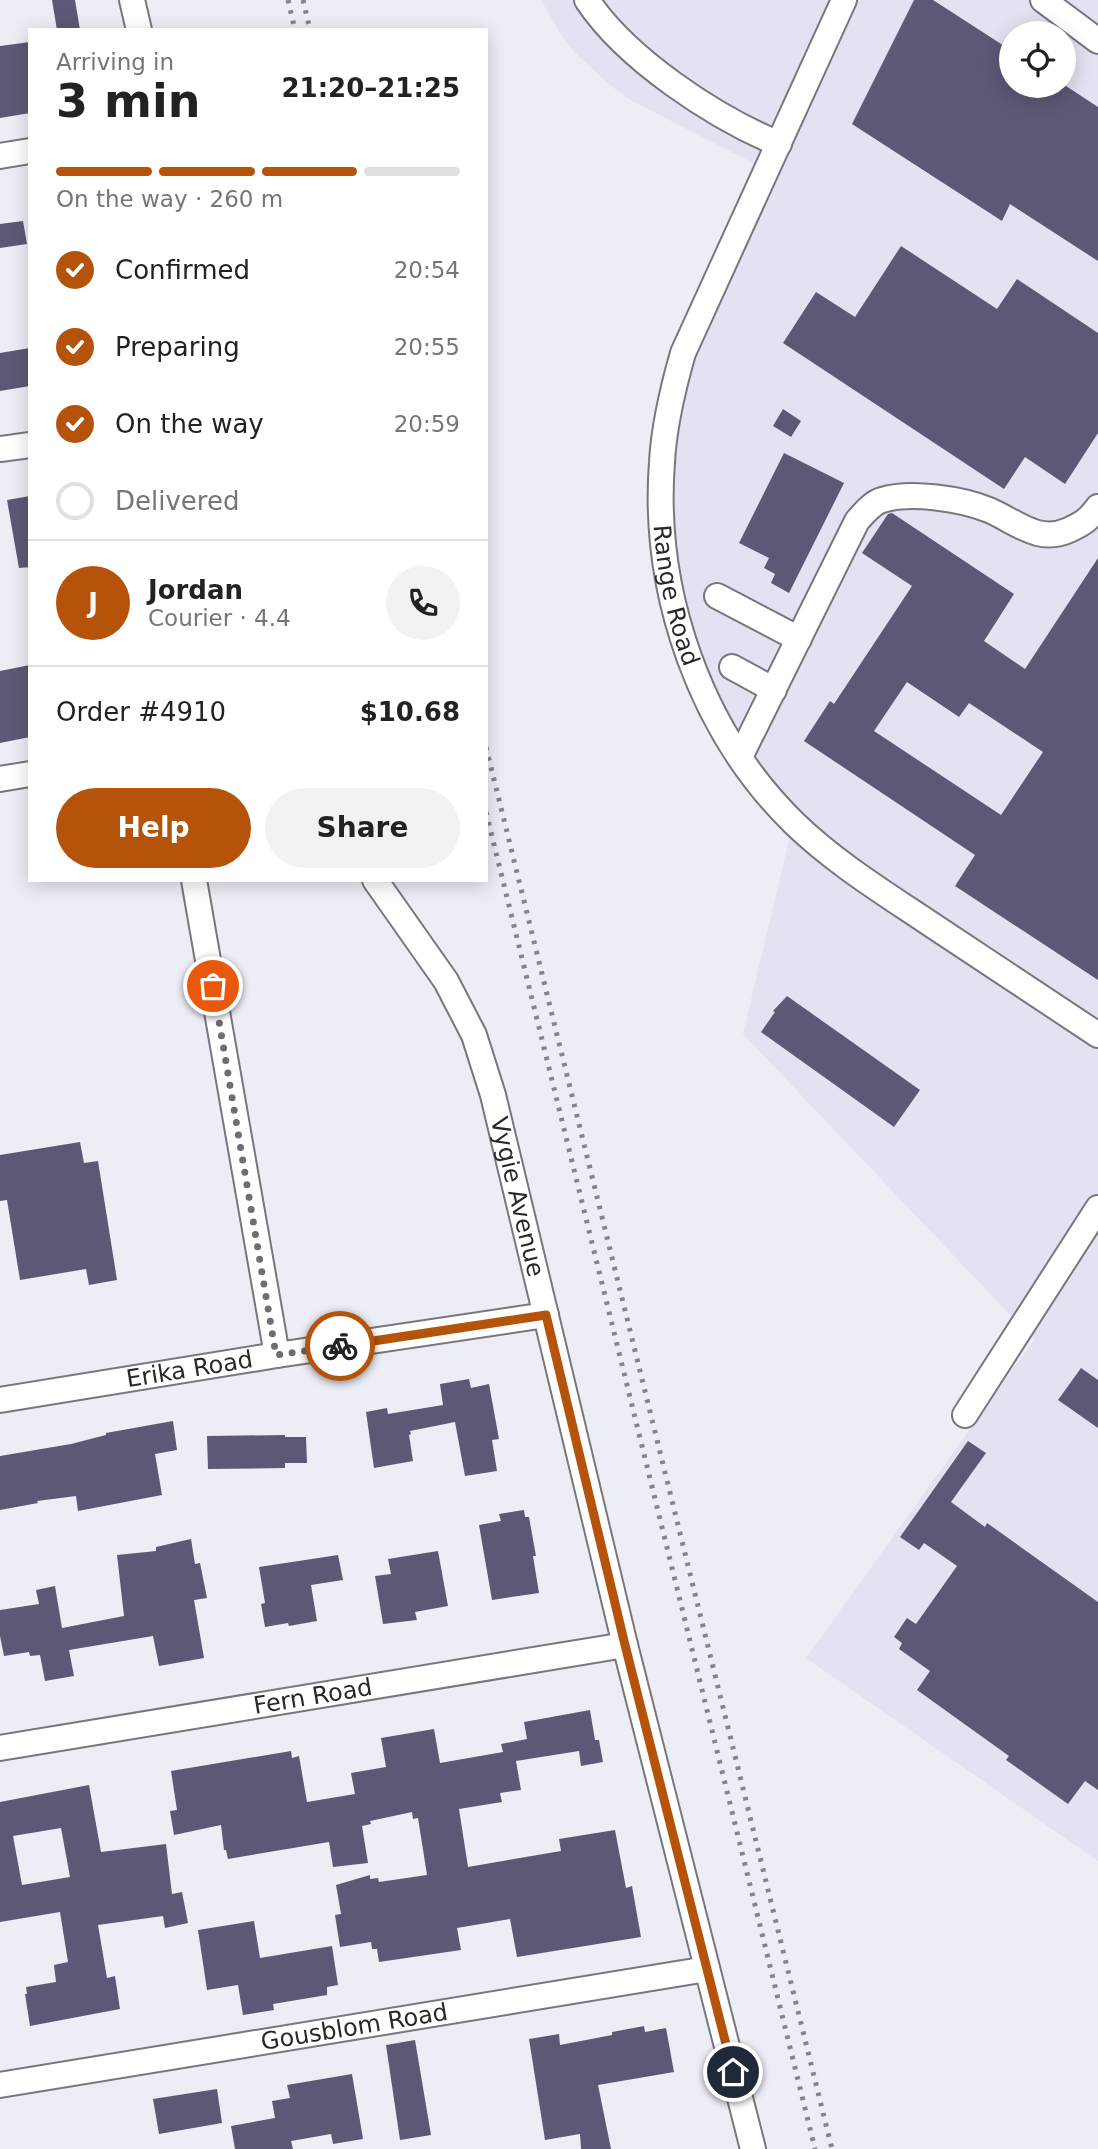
<!DOCTYPE html>
<html lang="en">
<head>
<meta charset="utf-8">
<style>
	:root { --surface:#fff; --page:#f2f2f2; --text:#222; --muted:#767676; --line:#e0e0e0; --accent:#b45309 }
	body { margin:0; font-family:"DejaVu Sans",sans-serif; background:var(--page); color:var(--text); height:100vh; display:flex; flex-direction:column; font-size:26px; white-space:nowrap }
	* { box-sizing:border-box; margin:0 }
	p { font-size:23px; color:var(--muted) }
	.icon { flex:none; width:38px; height:38px; fill:none; stroke:currentColor; stroke-width:2; stroke-linecap:round; stroke-linejoin:round }
	.map { position:relative; flex:1; overflow:hidden }
	.sheet { position:absolute; left:28px; top:28px; width:460px; height:854px; display:flex; flex-direction:column; background:var(--surface); border-radius:0px; box-shadow:0 4px 18px #0003 }
	.sheet>* { flex:none }
	.tools { position:absolute; left:999px; top:21px; display:grid; gap:14px }
	.tools a { display:grid; place-items:center; width:77px; height:77px; border-radius:50%; background:var(--surface); box-shadow:0 4px 18px #0003; font-size:35px }
	.pin { position:absolute; display:grid; place-items:center; width:60px; height:60px; color:#fff; margin:-30px; border:4px solid #fff; border-radius:50%; box-shadow:0 2px 7px #0007 }
	.courier { position:absolute; display:grid; place-items:center; width:70px; height:70px; margin:-35px; border:5px solid #b45309; border-radius:50%; background:#fff; color:#222; box-shadow:0 2px 9px #0007 }
	.head em { font-style:normal; font-weight:700 }
	.head div { display:flex; flex-direction:column-reverse }
	.head { display:flex; align-items:center; justify-content:space-between; height:119px; padding:0 28px }
	h1 { font-size:46px; font-weight:700; line-height:52px }
	.bar { display:grid; grid-template-columns:repeat(4,1fr); gap:10px 7px; align-content:center; height:84px; padding:0 28px }
	.bar i { height:9px; border-radius:5px; background:var(--line) }
	.bar .active { background:var(--accent) }
	.bar p { grid-column:span 4 }
	.line { display:flex; align-items:center; gap:18px; padding:0 28px; border-top:2px solid var(--line) }
	.line div { flex:1 }
	.round { display:grid; place-items:center; flex:none; width:74px; height:74px; border-radius:37px; background:var(--page) }
	ol { padding:0 28px; list-style:none }
	li { display:flex; align-items:center; gap:21px; height:77px }
	li p { margin-inline-start:auto }
	li .icon { padding:7px; border-radius:50%; background:var(--accent); color:#fff; stroke-width:4 }
	li:last-child { color:var(--muted) }
	li i { width:38px; height:38px; border:4px solid var(--line); border-radius:50% }
	.action { display:flex; gap:14px; margin-top:auto; padding:14px 28px }
	.action a { flex:1; height:80px; border-radius:42px; background:var(--accent); color:#fff; font-size:28px; font-weight:700; line-height:80px; text-align:center }
	.action a+a { background:var(--page); color:var(--text) }
	.map>svg:first-child { display:block }
	.built { fill:#e3e2f2; fill-rule:evenodd }
	.building { fill:#5c5977; fill-rule:evenodd }
	.lines { fill:none; stroke-linecap:round; stroke-linejoin:round }
	.minor-casing { stroke:#77777f; stroke-width:28 }
	.minor { stroke:#fff; stroke-width:24 }
	.rail { stroke:#84848a; stroke-width:5; stroke-dasharray:3.5 7; stroke-linecap:butt }
	.done { stroke:#6d6d72; stroke-width:7; stroke-dasharray:0 12.6 }
	.route { stroke:#b45309; stroke-width:9 }
	.labels { text-anchor:middle; dominant-baseline:central; stroke-width:7; stroke-linejoin:round; paint-order:stroke }
	.street-label { font-size:24px; fill:#28282b; stroke:#fbfbfe }
</style>
</head>
<body>
<div class="map">
<svg width="1098" height="2149" viewBox="0 0 1098 2149">
	<rect width="100%" height="100%" fill="#ededf6"/>
	<path class="built" d="M541 0H1098V1861L806 1658 1034 1340 743 1034 792 827 767 798 667 590 680 352 753 163 632 101 611 86 573 51 558 30ZM1012 33H1064V86H1012Z"/>
	<g class="building">
		<path d="M52 0H75L80 30H57Z"/>
		<path d="M914 0H933L1012 51V86H1066L1098 107V261L1010 204 1002 221 852 124Z"/>
		<path d="M30 42V113L0 118V46Z"/>
		<path d="M23 221 27 244 0 248V224Z"/>
		<path d="M901 246 997 309 1017 279 1098 333V433L1065 484 1025 457 1004 489 783 343 816 292 855 317Z"/>
		<path d="M30 348V386L0 391V353Z"/>
		<path d="M783 409 801 421 791 437 773 426Z"/>
		<path d="M784 453 844 483 789 593 771 583 775 574 764 568 769 558 739 543Z"/>
		<path d="M30 496V567L19 568 7 500Z"/>
		<path d="M892 513 1014 594 984 641 1025 669 1098 558V980L955 886 975 855 804 741 830 701 834 704 912 586 862 553 888 514ZM907 682 959 717 969 703 1043 752 1001 815 874 731Z"/>
		<path d="M30 665V737L0 743V671Z"/>
		<path d="M787 996 920 1090 894 1127 761 1032 775 1012 773 1011Z"/>
		<path d="M80 1142 84 1163 98 1161 117 1280 89 1285 86 1269 20 1280 7 1200 0 1201V1155Z"/>
		<path d="M1081 1368 1098 1380V1428L1058 1400Z"/>
		<path d="M469 1379 471 1388 489 1384 499 1439 492 1440 497 1471 465 1476 455 1422 410 1431 411 1434 409 1435 413 1461 374 1468 366 1412 387 1408 388 1414 443 1405 440 1384Z"/>
		<path d="M173 1421 177 1450 155 1454 162 1495 78 1511 76 1496 37 1501 38 1503 0 1510V1456L71 1444 106 1435V1433Z"/>
		<path d="M285 1435V1437H306L307 1463H285V1468L208 1469 207 1436Z"/>
		<path d="M968 1441 986 1453 951 1502 985 1527 987 1523 1098 1602V1790L1085 1781 1068 1804 1006 1760 1009 1756 917 1690 930 1671 899 1649 902 1643 894 1637 907 1618 916 1624 957 1566 924 1543 919 1550 900 1537Z"/>
		<path d="M524 1510 525 1517H529L536 1556H533L539 1593 492 1600 479 1525 501 1521 499 1514Z"/>
		<path d="M191 1539 195 1564 200 1563 207 1598 194 1600 204 1658 159 1666 153 1636 69 1650 74 1676 45 1681 40 1655 30 1656 29 1652 4 1656 0 1636V1610L39 1604 36 1590 55 1586 62 1628 124 1616 117 1555 156 1551V1547Z"/>
		<path d="M438 1551 448 1606 415 1612 417 1620 383 1624 375 1576 391 1574 388 1559Z"/>
		<path d="M338 1555 343 1580 311 1585 317 1621 289 1626 288 1623 265 1627 261 1604 265 1603 259 1567Z"/>
		<path d="M590 1710 595 1740H599L603 1762 581 1766 579 1751 516 1761 521 1790 500 1793 502 1802 459 1809 468 1867 561 1851 559 1839 615 1830 626 1888 632 1886 641 1937 517 1957 510 1919 457 1928 461 1950 379 1962 377 1949H372L371 1942 340 1947 335 1915 341 1914 336 1885 370 1875V1879L378 1878 379 1882 427 1875 418 1818 413 1819 412 1812 370 1821 371 1824 362 1826 368 1863 333 1867 329 1842 228 1859 226 1850H224L221 1825 174 1835 170 1811 177 1810 171 1771 291 1751 292 1758 299 1756 307 1802 355 1794 351 1773 386 1767 381 1738 434 1729 440 1763 503 1752 501 1744 527 1739 524 1722Z"/>
		<path d="M89 1785 101 1852 166 1844 172 1894 182 1892 188 1923 165 1928 163 1916 98 1925 107 1978 115 1976 120 2009 30 2026 25 1994H27L26 1987 56 1982 54 1965 68 1962 60 1912 0 1922V1802ZM61 1828 70 1877 22 1885 13 1836Z"/>
		<path d="M254 1921 260 1958 332 1946 338 1985 327 1987V1995L273 2004 274 2010 243 2015 238 1985 207 1990 198 1930Z"/>
		<path d="M644 2026 645 2032 666 2028 674 2072 598 2085 611 2149H581L580 2134 545 2140 529 2039 559 2034 560 2045 612 2035V2032Z"/>
		<path d="M415 2040 431 2135 400 2140 386 2045Z"/>
		<path d="M352 2074 363 2139 333 2144 331 2134 291 2141 293 2149H235L231 2126 275 2118 272 2101 290 2098 287 2085Z"/>
		<path d="M217 2089 222 2123 159 2134 153 2099Z"/>
	</g>
	<g class="lines">
		<g class="minor-casing">
			<g id="minor">
				<path d="M132 0 139 30"/>
				<path d="M587 0C626 59 714 117 779 144"/>
				<path id="s1" d="M844 0 683 353C673 388 664 424 662 462 652 592 700 731 794 823 833 861 881 891 926 921 983 959 1041 997 1098 1035"/>
				<path d="M1043 0 1098 41"/>
				<path d="M0 156 30 151"/>
				<path d="M0 449 30 445"/>
				<path d="M717 596 799 639"/>
				<path d="M732 667 774 690"/>
				<path d="M740 757 857 521C864 513 872 503 882 500 911 491 962 499 989 510 1017 522 1038 544 1069 530 1084 523 1088 520 1098 507"/>
				<path d="M0 779 30 774"/>
				<path d="M194 880 277 1355"/>
				<path id="s2" d="M375 880 446 981 474 1035 493 1095 625 1645 753 2149"/>
				<path id="s3" d="M0 1400 277 1355 546 1315"/>
				<path d="M965 1415 1098 1208"/>
				<path id="s4" d="M0 1748 625 1645"/>
				<path id="s5" d="M0 2085 707 1969"/>
			</g>
		</g>
		<use href="#minor" class="minor"/>
		<g class="rail">
			<path d="M288 0 295 30"/>
			<path d="M303 0 310 30"/>
			<path d="M486 747 832 2149"/>
			<path d="M486 812 815 2149"/>
		</g>
	</g>
	<g class="lines">
		<path class="done" d="M213 986 276 1355 340 1346"/>
		<path class="route" d="M340 1346 546 1315 625 1645 733 2072"/>
	</g>
	<g class="labels">
		<g class="street-label">
			<text stroke="none"><textPath href="#s1" startOffset="634">Range Road</textPath></text>
			<text stroke="none"><textPath href="#s2" startOffset="352">Vygie Avenue</textPath></text>
			<text stroke="none"><textPath href="#s3" startOffset="192">Erika Road</textPath></text>
			<text stroke="none"><textPath href="#s4" startOffset="317">Fern Road</textPath></text>
			<text stroke="none"><textPath href="#s5" startOffset="359">Gousblom Road</textPath></text>
		</g>
	</g>
</svg>
<div class="tools">
<a><svg class="icon" aria-label="locate" viewBox="0 0 24 24"><circle cx="12" cy="12" r="6"/><path d="M12 2v4M12 18v4M2 12h4M18 12h4"/></svg></a>
</div>
<div class="pin" style="left:213px;top:986px;background:#ea580c"><svg class="icon" aria-label="bag" viewBox="0 0 24 24"><path d="M5 8h14l-1 12H6zM9 8a3 3 0 0 1 6 0"/></svg></div>
<div class="pin" style="left:733px;top:2072px;background:#1f2937"><svg class="icon" aria-label="home" viewBox="0 0 24 24"><path d="M3 11l9-7 9 7M6 9v11h12V9"/></svg></div>
<div class="courier" style="left:340px;top:1346px"><svg class="icon" aria-label="bike" viewBox="0 0 24 24"><circle cx="6" cy="16" r="4"/><circle cx="18" cy="16" r="4"/><path d="M6 16l4-8h5l3 8M10 8l3 8H6M13 5h3"/></svg></div>
<section class="sheet">
<div class="head"><div><h1>3 min</h1><p>Arriving in</p></div><em>21:20–21:25</em></div>
<div class="bar"><i class="active"></i><i class="active"></i><i class="active"></i><i></i><p>On the way · 260 m</p></div>
<ol>
<li><svg class="icon" aria-label="check" viewBox="0 0 24 24"><path d="M5 12l5 5 9-10"/></svg>Confirmed<p>20:54</p></li>
<li><svg class="icon" aria-label="check" viewBox="0 0 24 24"><path d="M5 12l5 5 9-10"/></svg>Preparing<p>20:55</p></li>
<li><svg class="icon" aria-label="check" viewBox="0 0 24 24"><path d="M5 12l5 5 9-10"/></svg>On the way<p>20:59</p></li>
<li><i></i>Delivered</li>
</ol>
<div class="line" style="height:126px"><b class="round" style="background:var(--accent);color:#fff">J</b><div><b>Jordan</b><p>Courier · 4.4</p></div><a class="round"><svg class="icon" aria-label="phone" viewBox="0 0 24 24"><path d="M5 4h4l2 5-3 2q2 4 5 5l2-3 5 2v4C11 20 4 13 5 4z"/></svg></a></div>
<div class="line" style="height:91px"><div>Order #4910</div><b>$10.68</b></div>
<div class="action"><a>Help</a><a>Share</a></div>
</section>
</div>
</body>
</html>
